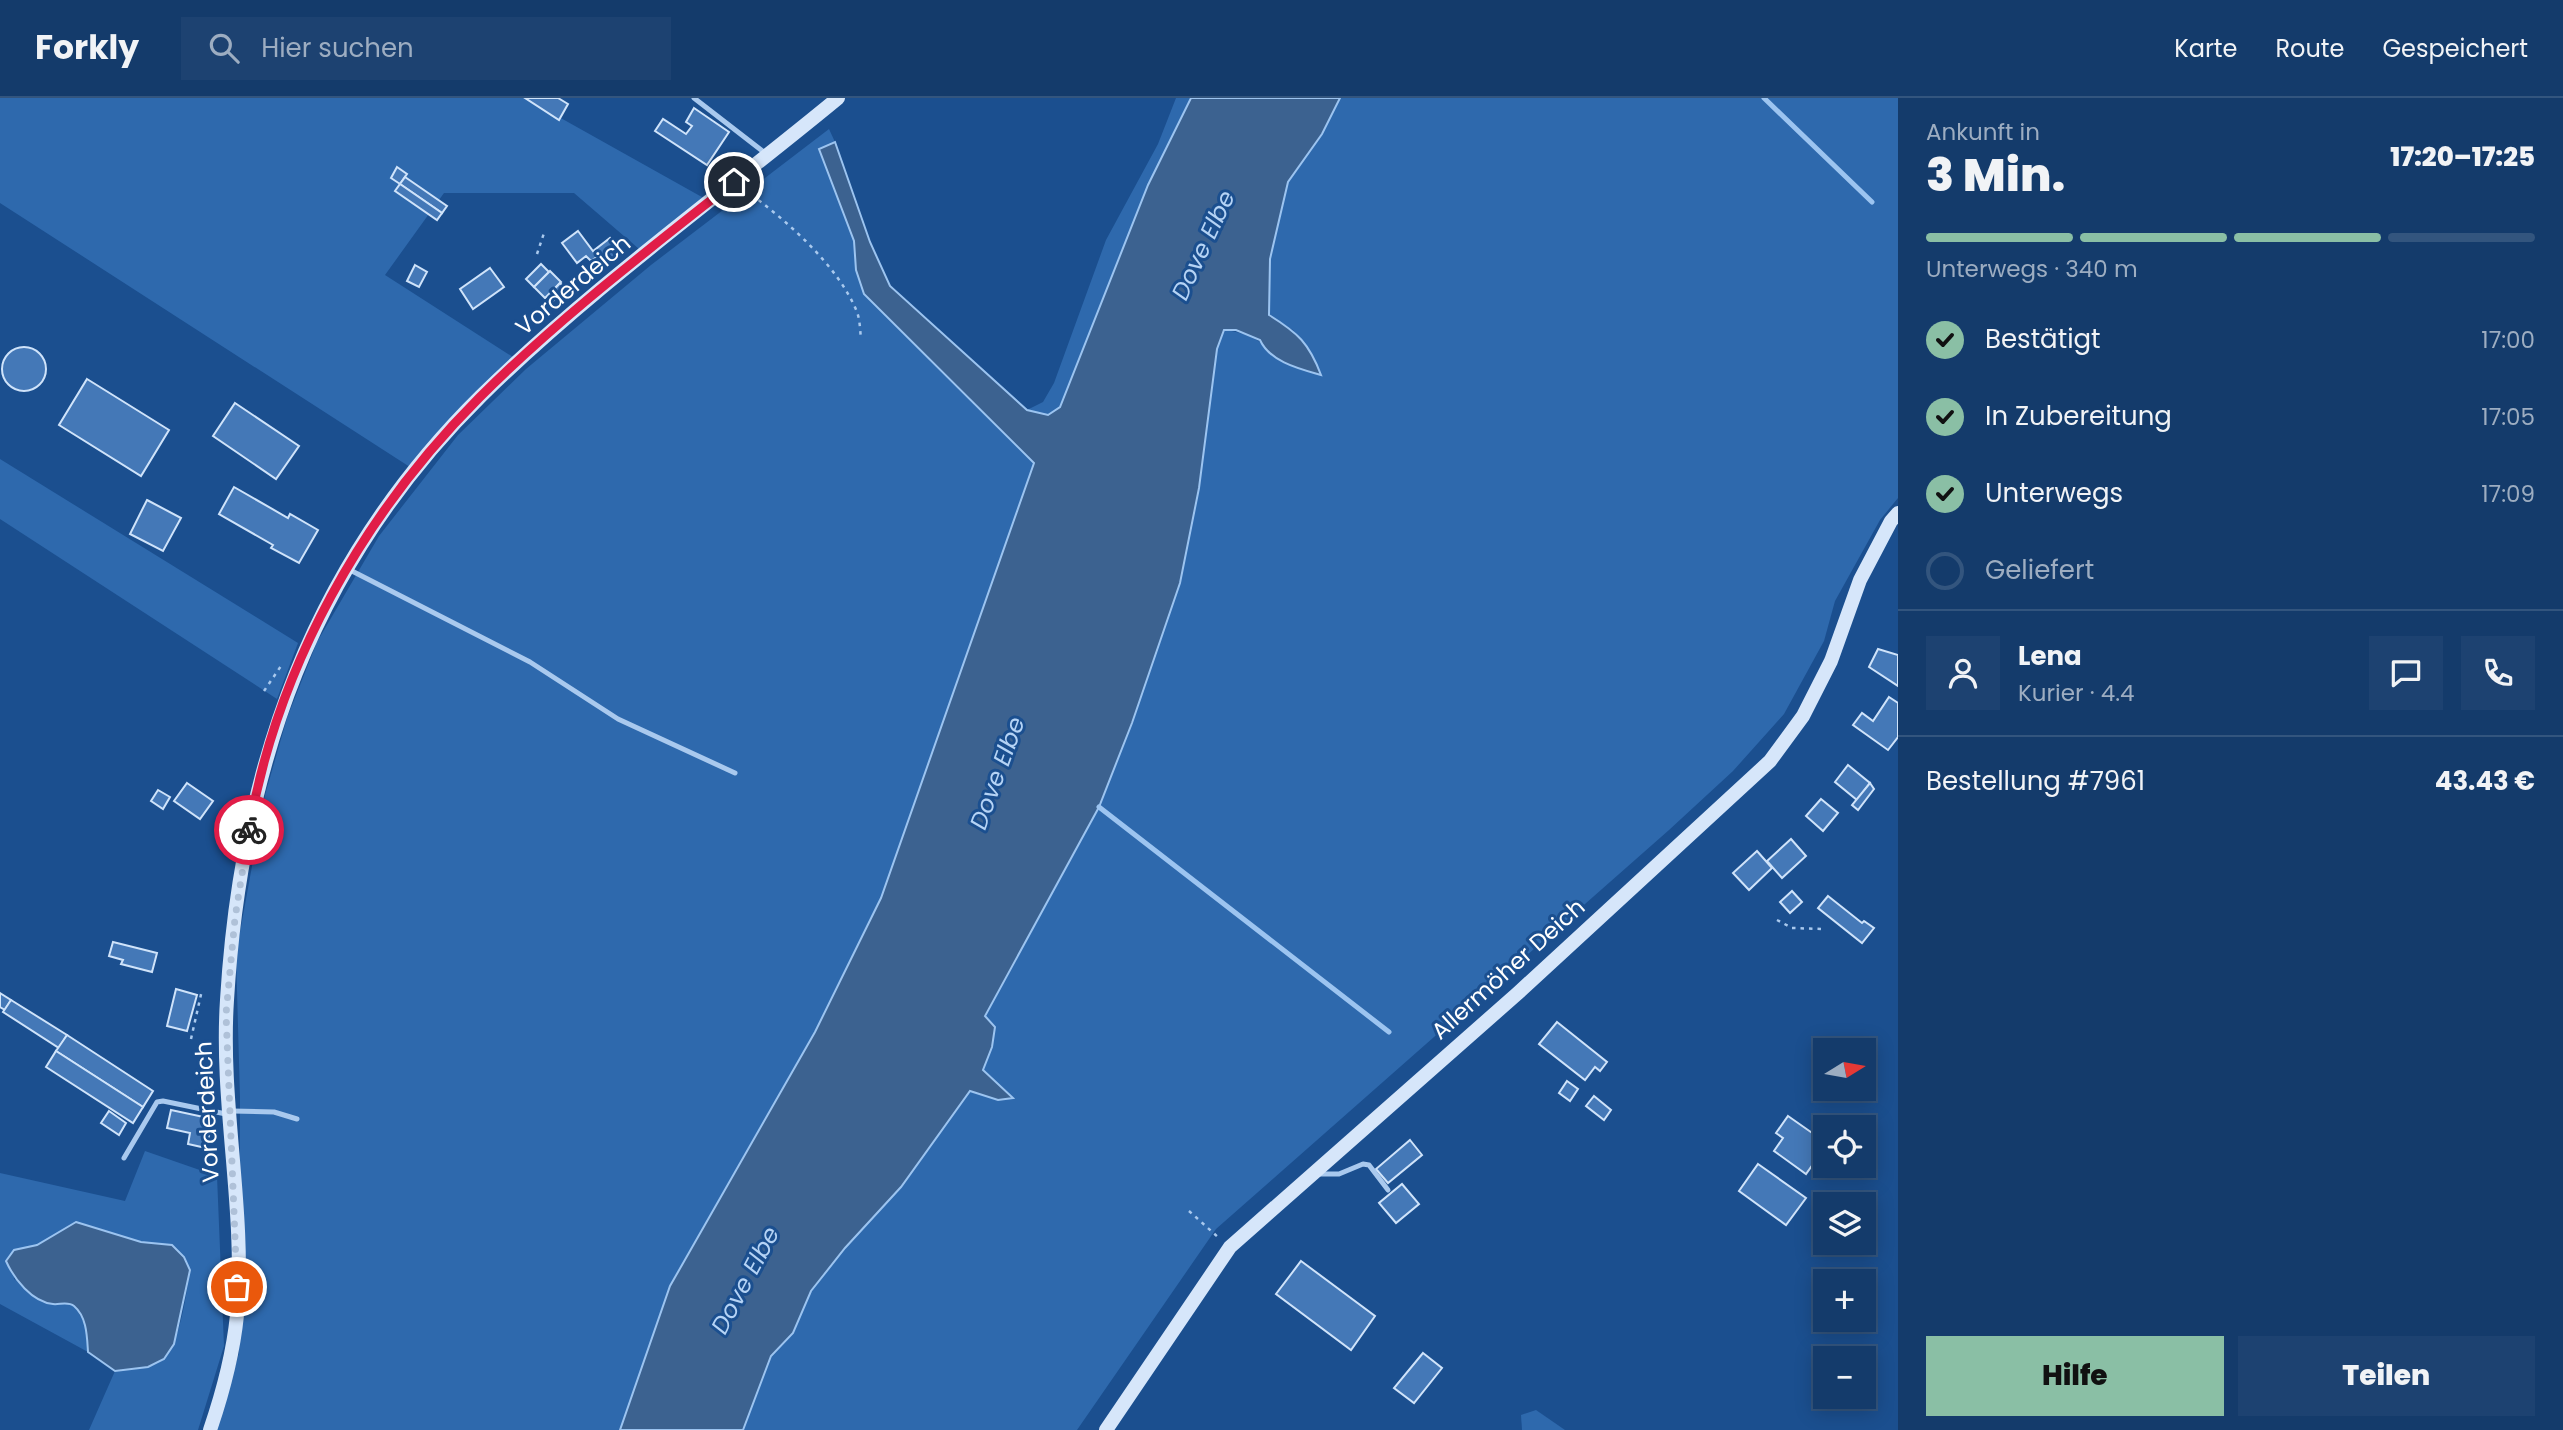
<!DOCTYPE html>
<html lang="de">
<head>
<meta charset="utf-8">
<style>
	:root { --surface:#143b6b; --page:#1d4271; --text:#f1f3f6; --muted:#9dadc1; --line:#33557e; --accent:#8abfa5 }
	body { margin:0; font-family:Poppins,sans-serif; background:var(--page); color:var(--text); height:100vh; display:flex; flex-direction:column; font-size:26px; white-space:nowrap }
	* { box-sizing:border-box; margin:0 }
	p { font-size:23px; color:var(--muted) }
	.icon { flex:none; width:38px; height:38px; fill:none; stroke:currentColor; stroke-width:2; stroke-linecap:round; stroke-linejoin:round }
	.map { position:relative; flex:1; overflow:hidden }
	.drawer { display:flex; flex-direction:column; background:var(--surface); width:665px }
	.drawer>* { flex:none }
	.needle { width:46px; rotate:79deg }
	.fabs { position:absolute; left:1813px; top:940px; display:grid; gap:14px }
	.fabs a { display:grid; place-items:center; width:63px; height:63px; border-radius:0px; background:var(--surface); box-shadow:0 4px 18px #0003,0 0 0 2px var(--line); font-size:35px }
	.pin { position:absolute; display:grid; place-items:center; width:60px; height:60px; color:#fff; margin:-30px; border:4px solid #fff; border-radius:50%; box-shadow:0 2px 7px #0007 }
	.courier { position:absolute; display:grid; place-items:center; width:70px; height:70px; margin:-35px; border:5px solid #e11d48; border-radius:50%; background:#fff; color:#222; box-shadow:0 2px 9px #0007 }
	.summary em { font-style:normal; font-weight:800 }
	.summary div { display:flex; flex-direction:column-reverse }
	.summary { display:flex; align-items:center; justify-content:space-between; height:119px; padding:0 28px }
	h1 { font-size:46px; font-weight:800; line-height:52px }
	.bar { display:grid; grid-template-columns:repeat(4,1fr); gap:10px 7px; align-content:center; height:84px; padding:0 28px }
	.bar i { height:9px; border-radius:5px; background:var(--line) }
	.bar .active { background:var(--accent) }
	.bar p { grid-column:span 4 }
	.line { display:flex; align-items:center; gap:18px; padding:0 28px; border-top:2px solid var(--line) }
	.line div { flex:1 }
	.round { display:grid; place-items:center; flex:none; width:74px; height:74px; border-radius:0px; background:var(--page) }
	ol { padding:0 28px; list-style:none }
	li { display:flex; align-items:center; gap:21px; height:77px }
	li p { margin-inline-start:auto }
	li .icon { padding:7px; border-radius:50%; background:var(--accent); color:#111; stroke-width:4 }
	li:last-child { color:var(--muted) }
	li i { width:38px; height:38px; border:4px solid var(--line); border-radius:50% }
	.action { display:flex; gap:14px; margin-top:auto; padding:14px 28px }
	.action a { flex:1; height:80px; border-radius:0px; background:var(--accent); color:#111; font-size:28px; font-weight:800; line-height:80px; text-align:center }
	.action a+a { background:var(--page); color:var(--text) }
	header { display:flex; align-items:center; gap:42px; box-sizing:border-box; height:98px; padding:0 35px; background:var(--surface); border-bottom:2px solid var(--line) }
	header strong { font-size:33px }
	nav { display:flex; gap:38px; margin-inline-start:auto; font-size:24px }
	.search { width:490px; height:63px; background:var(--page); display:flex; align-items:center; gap:18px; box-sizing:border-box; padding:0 24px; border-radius:0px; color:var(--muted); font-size:26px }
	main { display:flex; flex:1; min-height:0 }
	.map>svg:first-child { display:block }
	.green { fill:#2e69ad }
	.water { fill:#3c6290; stroke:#9cc4f0; stroke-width:2 }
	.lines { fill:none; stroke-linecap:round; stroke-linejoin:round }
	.stream { stroke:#9cc4f0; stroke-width:5 }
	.building { fill:#4478b7; stroke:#cfe3fa; stroke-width:2 }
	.path { stroke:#a9c9ee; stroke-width:2.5; stroke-dasharray:3.5 5; stroke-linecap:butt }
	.lane { stroke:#a9c9ee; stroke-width:5 }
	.secondary { stroke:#d6e6fa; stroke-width:14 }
	.done { stroke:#afc1d8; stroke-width:7; stroke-dasharray:0 12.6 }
	.route { stroke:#e11d48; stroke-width:9 }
	.labels { text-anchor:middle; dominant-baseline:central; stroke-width:6; stroke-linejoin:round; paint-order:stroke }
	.street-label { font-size:23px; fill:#fff; stroke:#1b4f8f }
	.water-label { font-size:24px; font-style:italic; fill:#b5d3f5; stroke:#1b4f8f }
</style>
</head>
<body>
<header>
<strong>Forkly</strong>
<div class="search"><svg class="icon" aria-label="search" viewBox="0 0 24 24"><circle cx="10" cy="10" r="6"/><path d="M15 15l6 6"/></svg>Hier suchen</div>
<nav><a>Karte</a><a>Route</a><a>Gespeichert</a></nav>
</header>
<main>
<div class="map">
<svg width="1898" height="1332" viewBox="0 0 1898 1332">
	<rect width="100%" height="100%" fill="#1b4f8f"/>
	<g class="green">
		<path d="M0 0H525L709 103 646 157 574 95H444L385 177 516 261 413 371 0 105Z"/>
		<path d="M1176 0H1191L1148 87 1060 309 1048 317 1027 312 1043 304 1054 285 1106 142 1158 46Z"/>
		<path d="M1340 0H1898V400L1880 422 1835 503 1824 543 1784 616 1733 673 1669 732 1216 1131 1077 1332H743L771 1258 793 1235 811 1193 845 1150 901 1089 970 993 998 1002 983 972 992 949 985 919 1099 709 1132 625 1180 485 1199 390 1217 251 1224 232C1265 235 1280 268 1320 277L1293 232 1269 217 1270 161 1288 84 1322 36Z"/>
		<path d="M829 31 835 44 819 51 854 143 856 172 864 196 1034 364 881 800 815 934 670 1188 620 1332H216L239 1255 240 1000 236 856 265 697 287 620 317 544 379 438 458 337 526 271 651 167Z"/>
		<path d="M0 361 298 545 277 601 0 421Z"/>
		<path d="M145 1053 217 1078 224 1248 198 1332H89L115 1273C130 1271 150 1272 163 1262 179 1249 187 1193 190 1172L172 1147 141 1144 76 1124 37 1147 13 1152 14 1181 48 1206 68 1205 75 1208 86 1229 88 1254 0 1206V1075L125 1103Z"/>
		<path d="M1536 1312 1565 1332H1522L1521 1317Z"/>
	</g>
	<g class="water">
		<path d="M1191 0H1340L1322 36 1288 84 1270 161 1269 217C1298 235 1309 245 1321 277 1300 271 1270 264 1260 242L1236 232H1224L1217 251 1199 390 1180 485 1132 625 1099 709 985 918 995 929 992 949 983 972 1013 1000 998 1002 970 993 901 1089 845 1150 811 1193 793 1235 771 1258 743 1332H620L670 1188 815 934 881 800 1034 365 864 196 856 172 854 143 819 51 835 44 870 144 890 188 1027 312 1048 317 1060 309 1148 87Z"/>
		<path d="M76 1124 141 1144 172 1147 184 1159 190 1172 174 1246 164 1261 148 1269 115 1273 88 1254C87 1239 87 1219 74 1208 68 1203 59 1207 53 1206 32 1204 14 1181 6 1163L14 1152 37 1147Z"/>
	</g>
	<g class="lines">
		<g class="stream">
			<path d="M1764 0 1872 104"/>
			<path d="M1099 709 1389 934"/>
		</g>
	</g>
	<g class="building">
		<path d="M525 0H558L568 6 559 22Z"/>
		<path d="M694 10 729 34 707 67 655 33 663 21 686 36 692 28 686 24Z"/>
		<path d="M397 69 407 76 400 86 391 80Z"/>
		<path d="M405 79 447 108 442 115 400 86Z"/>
		<path d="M400 86 442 115 437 122 395 93Z"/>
		<path d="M578 133 593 153 610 140 622 156 606 168 598 158 591 163 586 158 577 165 562 145Z"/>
		<path d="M541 166 549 174 534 189 526 181Z"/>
		<path d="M415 167 427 174 419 189 407 183Z"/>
		<path d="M490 170 504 189 473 211 460 191Z"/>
		<path d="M550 173 561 184 545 200 534 189Z"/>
		<path d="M560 185 565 190 552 204 547 199Z"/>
		<circle cx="24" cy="271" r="22"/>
		<path d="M87 281 169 332 141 378 59 327Z"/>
		<path d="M235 305 299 348 276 381 213 338Z"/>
		<path d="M234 389 288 420 290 416 318 432 299 465 271 450 273 447 219 416Z"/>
		<path d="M147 402 181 420 163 453 130 436Z"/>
		<path d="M1878 551 1898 557V588L1869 569Z"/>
		<path d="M1889 599 1898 605V639L1888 652 1853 627 1862 615 1873 623Z"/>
		<path d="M1848 667 1870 685 1857 702 1835 684Z"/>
		<path d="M187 685 213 703 200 721 174 703Z"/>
		<path d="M1870 685 1874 691 1858 712 1852 707Z"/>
		<path d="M158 692 170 699 163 711 151 703Z"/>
		<path d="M1821 701 1838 715 1823 733 1806 718Z"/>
		<path d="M1791 741 1806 758 1782 780 1767 763Z"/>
		<path d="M1757 753 1772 770 1749 792 1733 775Z"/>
		<path d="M1792 793 1802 804 1790 815 1780 804Z"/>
		<path d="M1828 798 1862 825 1864 823 1874 830 1862 845 1818 810Z"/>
		<path d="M113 844 157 855 152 874 121 866 123 862 109 858Z"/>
		<path d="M176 891 197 897 187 933 167 928Z"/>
		<path d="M0 895 11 902 5 912 0 909Z"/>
		<path d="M11 902 67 937 59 950 3 914Z"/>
		<path d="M1557 924 1607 964 1600 973 1595 969 1585 982 1539 946Z"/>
		<path d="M67 937 153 993 143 1009 56 953Z"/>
		<path d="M56 953 143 1009 133 1025 46 969Z"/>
		<path d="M1567 983 1578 991 1570 1003 1559 995Z"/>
		<path d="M1594 998 1611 1012 1604 1022 1586 1008Z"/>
		<path d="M171 1012 213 1021 206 1050 188 1046 190 1035 167 1030Z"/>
		<path d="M109 1013 126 1025 119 1037 101 1025Z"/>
		<path d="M1788 1018 1825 1044V1049L1806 1076 1774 1053 1783 1040 1776 1035Z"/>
		<path d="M1410 1042 1422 1057 1388 1085 1376 1071Z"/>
		<path d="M1758 1066 1806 1100 1786 1127 1739 1093Z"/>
		<path d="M1402 1086 1419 1106 1396 1125 1379 1105Z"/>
		<path d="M1301 1163 1375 1218 1351 1252 1276 1196Z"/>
		<path d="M1423 1255 1442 1270 1414 1305 1394 1290Z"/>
	</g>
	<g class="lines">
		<g class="path">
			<path d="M745 92C785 121 838 167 857 214 860 222 860 232 861 241"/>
			<path d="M537 156 545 132"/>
			<path d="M264 593 281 568"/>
			<path d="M1777 822 1792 830 1822 831"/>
			<path d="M191 941 202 892"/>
			<path d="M1189 1113 1219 1140"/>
		</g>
		<g class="lane">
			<path d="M694 0 765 55"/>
			<path d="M350 472 530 564 618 621 735 675"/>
			<path d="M232 1013 274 1014 297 1021"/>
			<path d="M124 1060 157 1004 163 1003 226 1016"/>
			<path d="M1320 1076H1339L1363 1066 1369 1067 1388 1092"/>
		</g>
		<g class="secondary">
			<path d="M210 1332C223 1294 233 1257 237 1217 246 1112 220 1007 227 902 241 669 312 465 481 298 591 190 718 99 838 0"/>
			<path d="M1106 1332 1230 1149 1518 895 1770 663 1803 618 1831 563 1860 482 1891 423 1898 415"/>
		</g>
	</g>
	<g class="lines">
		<path class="done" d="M237 1189 226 916 235 820 249 732"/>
		<path class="route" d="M249 732C277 569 363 416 479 300 558 221 647 153 734 84"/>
	</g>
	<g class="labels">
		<g class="street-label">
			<text transform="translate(573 187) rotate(-40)">Vorderdeich</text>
			<text transform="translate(1508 871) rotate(-42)">Allermöher Deich</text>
			<text transform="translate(207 1014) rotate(-93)">Vorderdeich</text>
		</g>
		<g class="water-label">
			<text transform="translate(1203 147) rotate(-65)">Dove Elbe</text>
			<text transform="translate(997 675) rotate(-70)">Dove Elbe</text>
			<text transform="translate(745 1182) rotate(-62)">Dove Elbe</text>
		</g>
	</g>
</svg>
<div class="fabs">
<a><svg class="needle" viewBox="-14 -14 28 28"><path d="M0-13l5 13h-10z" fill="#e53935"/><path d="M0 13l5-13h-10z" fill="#9dadc1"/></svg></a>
<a><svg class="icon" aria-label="locate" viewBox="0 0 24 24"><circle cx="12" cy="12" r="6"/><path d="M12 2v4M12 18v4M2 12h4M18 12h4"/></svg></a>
<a><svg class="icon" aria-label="layers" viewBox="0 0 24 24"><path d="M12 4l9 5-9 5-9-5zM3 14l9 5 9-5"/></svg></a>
<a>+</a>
<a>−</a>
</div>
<div class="pin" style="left:237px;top:1189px;background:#ea580c"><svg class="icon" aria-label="bag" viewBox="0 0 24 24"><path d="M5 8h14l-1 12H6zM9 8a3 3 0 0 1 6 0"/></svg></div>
<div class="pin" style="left:734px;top:84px;background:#1f2937"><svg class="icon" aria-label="home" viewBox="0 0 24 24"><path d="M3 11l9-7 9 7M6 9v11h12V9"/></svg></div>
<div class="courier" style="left:249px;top:732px"><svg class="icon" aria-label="bike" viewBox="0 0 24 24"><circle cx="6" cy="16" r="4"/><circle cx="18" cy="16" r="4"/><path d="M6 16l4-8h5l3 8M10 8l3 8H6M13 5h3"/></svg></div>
</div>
<section class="drawer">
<div class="summary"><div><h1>3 Min.</h1><p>Ankunft in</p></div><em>17:20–17:25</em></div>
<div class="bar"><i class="active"></i><i class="active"></i><i class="active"></i><i></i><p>Unterwegs · 340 m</p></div>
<ol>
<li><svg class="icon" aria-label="check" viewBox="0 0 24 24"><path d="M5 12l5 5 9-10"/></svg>Bestätigt<p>17:00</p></li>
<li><svg class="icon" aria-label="check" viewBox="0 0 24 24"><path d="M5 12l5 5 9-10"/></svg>In Zubereitung<p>17:05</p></li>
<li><svg class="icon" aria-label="check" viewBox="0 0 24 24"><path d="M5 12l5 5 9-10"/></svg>Unterwegs<p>17:09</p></li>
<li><i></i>Geliefert</li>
</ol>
<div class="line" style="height:126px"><a class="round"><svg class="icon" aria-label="person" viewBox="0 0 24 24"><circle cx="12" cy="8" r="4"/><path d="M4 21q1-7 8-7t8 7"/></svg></a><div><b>Lena</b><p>Kurier · 4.4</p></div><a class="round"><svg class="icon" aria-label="chat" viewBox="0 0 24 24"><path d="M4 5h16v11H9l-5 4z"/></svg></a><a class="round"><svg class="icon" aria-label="phone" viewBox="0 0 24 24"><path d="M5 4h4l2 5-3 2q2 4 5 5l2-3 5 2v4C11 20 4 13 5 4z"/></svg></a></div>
<div class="line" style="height:91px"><div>Bestellung #7961</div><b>43.43 €</b></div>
<div class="action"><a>Hilfe</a><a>Teilen</a></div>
</section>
</main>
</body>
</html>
